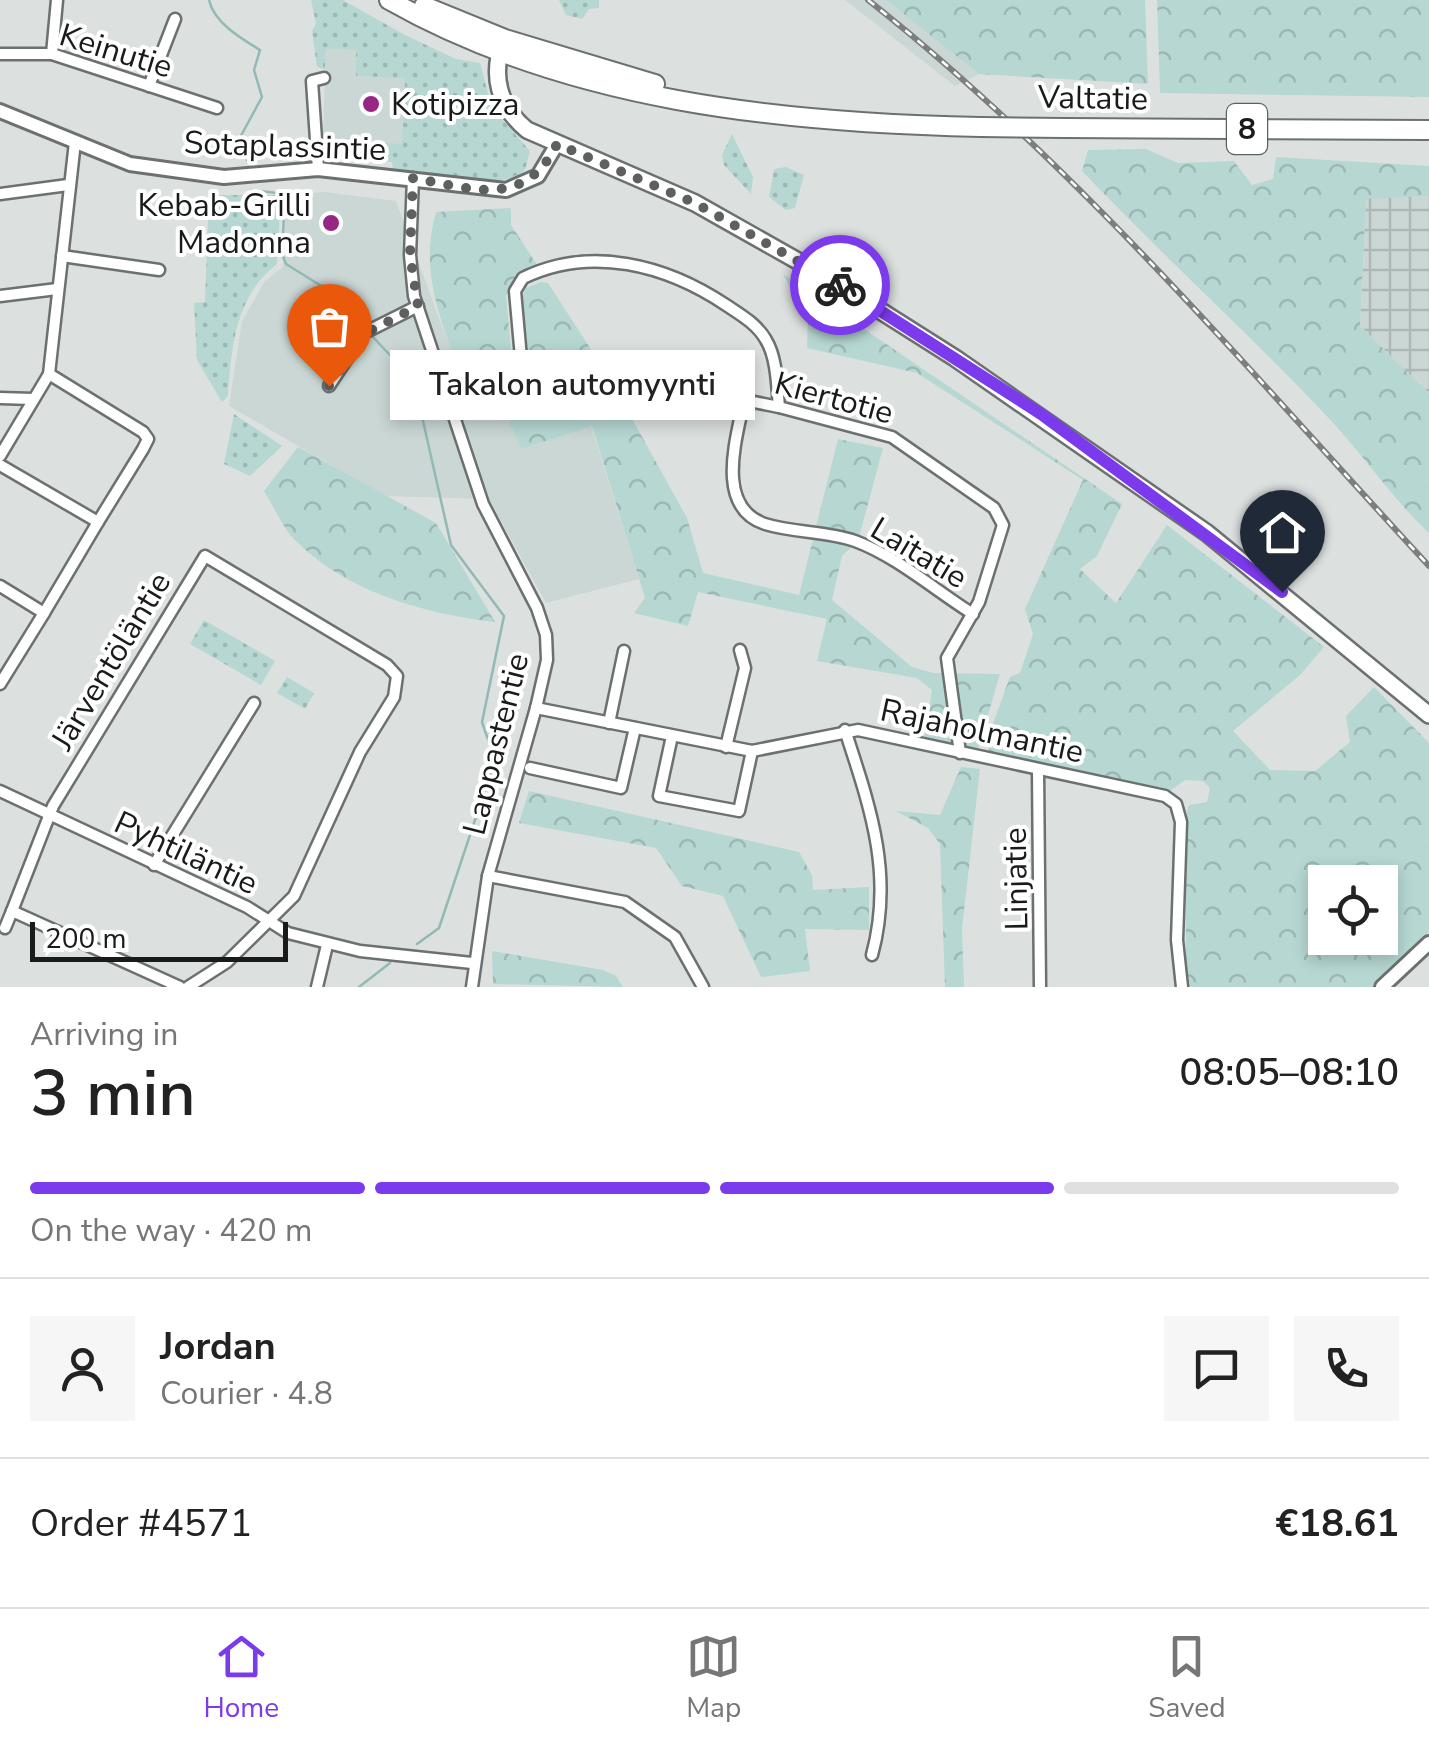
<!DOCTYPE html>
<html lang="en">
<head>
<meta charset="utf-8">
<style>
	:root { --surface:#fff; --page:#f6f6f6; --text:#222; --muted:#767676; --line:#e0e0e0; --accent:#7c3aed }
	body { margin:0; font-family:"Nunito Sans",sans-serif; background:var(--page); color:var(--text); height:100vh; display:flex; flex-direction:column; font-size:38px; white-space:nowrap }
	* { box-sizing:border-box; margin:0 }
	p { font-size:32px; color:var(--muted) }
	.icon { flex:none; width:55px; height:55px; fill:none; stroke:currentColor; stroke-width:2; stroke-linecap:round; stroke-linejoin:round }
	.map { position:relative; height:987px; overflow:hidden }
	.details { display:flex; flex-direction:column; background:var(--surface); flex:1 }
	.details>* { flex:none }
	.controls { position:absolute; left:1308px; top:865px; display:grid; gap:20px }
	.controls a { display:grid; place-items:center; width:90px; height:90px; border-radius:0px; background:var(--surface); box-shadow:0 5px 15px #0003; font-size:50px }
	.scale { position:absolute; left:30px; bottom:25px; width:258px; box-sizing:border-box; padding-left:10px; border:5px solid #191a1a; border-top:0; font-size:28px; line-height:35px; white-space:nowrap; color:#191a1a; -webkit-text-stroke:8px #fff; paint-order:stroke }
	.pin { position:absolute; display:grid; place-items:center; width:85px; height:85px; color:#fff; margin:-102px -42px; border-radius:50% 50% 50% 0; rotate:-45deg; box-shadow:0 0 10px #0007 }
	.pin .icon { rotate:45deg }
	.courier { position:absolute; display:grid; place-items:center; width:100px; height:100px; margin:-50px; border:8px solid #7c3aed; border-radius:50%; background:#fff; color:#222; box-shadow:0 2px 12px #0007 }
	.bubble { position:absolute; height:70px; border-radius:0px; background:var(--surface); box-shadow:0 5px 15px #0003; font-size:32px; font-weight:600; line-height:70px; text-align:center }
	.head em { font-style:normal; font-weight:600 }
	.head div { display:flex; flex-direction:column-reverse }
	.head { display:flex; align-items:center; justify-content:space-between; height:170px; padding:0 30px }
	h1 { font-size:65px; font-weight:600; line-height:75px }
	.bar { display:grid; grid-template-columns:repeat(4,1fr); gap:15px 10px; align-content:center; height:120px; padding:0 30px }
	.bar i { height:12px; border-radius:8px; background:var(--line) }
	.bar .active { background:var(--accent) }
	.bar p { grid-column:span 4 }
	.line { display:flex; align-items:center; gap:25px; padding:0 30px; border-top:2px solid var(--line) }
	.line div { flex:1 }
	.round { display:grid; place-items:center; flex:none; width:105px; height:105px; border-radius:0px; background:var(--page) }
	.dock { display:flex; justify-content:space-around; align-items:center; height:140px; border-top:2px solid var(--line); background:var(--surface); font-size:28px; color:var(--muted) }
	.dock a { display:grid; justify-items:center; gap:5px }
	.dock .active { color:var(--accent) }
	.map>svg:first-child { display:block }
	.built { fill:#cad7d5 }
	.industrial { fill:url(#industrial-grid) }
	.green { fill:url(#green-dots) }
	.forest { fill:url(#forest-crowns); fill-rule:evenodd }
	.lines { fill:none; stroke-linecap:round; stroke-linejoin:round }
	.stream { stroke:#91bab4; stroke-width:2.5 }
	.minor-casing { stroke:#6c7070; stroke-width:15 }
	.tertiary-casing { stroke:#6c7070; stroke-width:18 }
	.secondary-casing { stroke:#6c7070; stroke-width:20 }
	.trunk-casing { stroke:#6c7070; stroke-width:22 }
	.minor { stroke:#fff; stroke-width:10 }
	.tertiary { stroke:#fff; stroke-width:12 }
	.secondary { stroke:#fff; stroke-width:15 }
	.trunk { stroke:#fff; stroke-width:18 }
	.rail-casing { stroke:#7c7f7e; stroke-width:6 }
	.rail { stroke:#fff; stroke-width:2.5; stroke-dasharray:8; stroke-linecap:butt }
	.trunk-bridge-casing { stroke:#6c7070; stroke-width:22; stroke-linecap:butt }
	.trunk-bridge { stroke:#fff; stroke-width:18 }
	.done { stroke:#5d605f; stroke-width:10; stroke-dasharray:0 18 }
	.route { stroke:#7c3aed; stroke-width:12 }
	.poi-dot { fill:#972685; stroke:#fff; stroke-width:4 }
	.labels { text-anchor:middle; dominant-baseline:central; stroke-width:8; stroke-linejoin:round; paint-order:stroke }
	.shield { fill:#fff; stroke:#5e5f5f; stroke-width:2.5 }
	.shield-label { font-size:30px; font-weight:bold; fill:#191a1a }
	.street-label { font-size:32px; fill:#191a1a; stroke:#fff }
	.poi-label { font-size:32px; fill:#191a1a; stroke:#fff; text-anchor:start }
</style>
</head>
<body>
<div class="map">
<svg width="1429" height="987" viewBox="0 0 1429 987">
	<defs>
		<pattern id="industrial-grid" width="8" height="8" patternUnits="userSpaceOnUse" patternTransform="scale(2.5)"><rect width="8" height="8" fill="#cad7d5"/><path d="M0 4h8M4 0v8" fill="none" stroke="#adb8b6"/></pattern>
		<pattern id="green-dots" width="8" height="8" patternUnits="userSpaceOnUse" patternTransform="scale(2.5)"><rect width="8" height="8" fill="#b6d7d2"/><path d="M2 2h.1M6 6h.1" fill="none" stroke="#9cb8b4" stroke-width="1.8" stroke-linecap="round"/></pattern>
		<pattern id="forest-crowns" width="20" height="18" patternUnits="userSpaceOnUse" patternTransform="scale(2.5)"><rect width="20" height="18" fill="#b6d7d2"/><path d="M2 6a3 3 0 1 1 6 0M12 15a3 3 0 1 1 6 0" fill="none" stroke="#9cb8b4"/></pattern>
	</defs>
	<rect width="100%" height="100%" fill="#dce1e0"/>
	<g class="built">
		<path d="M845 0H886L979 74 955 86Z"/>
		<path d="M326 49 356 50 357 76 405 77 402 145 323 137Z"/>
		<path d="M325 192 396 201 460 375 495 390 521 449 591 426 639 579 546 603 489 499 385 496 229 406 242 321 265 281 283 267 286 195Z"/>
	</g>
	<path class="industrial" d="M1429 196V393L1360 326 1366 198Z"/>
	<g class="green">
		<path d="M311 0H343L405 35 456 59 480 63 492 108 530 151 525 170C493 195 430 173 393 169L392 162 328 156 327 143 333 140 402 144 405 78 356 76V50L326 49 325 69 317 67 312 31 316 24Z"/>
		<path d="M559 0H599V8L589 9 582 19 566 15Z"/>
		<path d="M732 134 753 177 751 194 724 165 722 155Z"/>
		<path d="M786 167 804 175 795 208 786 210 769 197 774 169Z"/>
		<path d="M209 195H281L277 264C236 295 231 347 228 396L222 402 197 360 194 303 205 302Z"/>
		<path d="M234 414 282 446 250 476 224 464Z"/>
		<path d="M204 620 275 661 261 685 190 644Z"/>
		<path d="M287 677 314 693 305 709 277 693Z"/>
	</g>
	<g class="forest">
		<path d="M886 0H1145L1148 84 979 74Z"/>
		<path d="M1157 0H1429V97L1160 93Z"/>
		<path d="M1146 149 1178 163 1234 161 1252 185 1273 179 1276 157 1429 166V196L1366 199 1360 326 1429 393V533C1389 495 1360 450 1322 411 1244 329 1160 253 1082 171L1088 150Z"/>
		<path d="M511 208V225L539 268 521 273 506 296 512 361C503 377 476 386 460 375 441 320 419 271 436 212Z"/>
		<path d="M783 274 1122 504 1097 556 1080 569 1116 603 1167 525 1324 647 1300 675 1233 731 1270 770 1315 771 1350 742 1346 716 1374 687 1429 743V932L1372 987H1186V816L1189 805 1207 802 1210 788 1203 781 1185 780 1170 791 989 756 988 737 1010 677 1020 673 1033 634 1025 609 1083 480 917 373 807 348 808 319ZM1325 882H1380V938H1325Z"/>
		<path d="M541 282 548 283 605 371 530 365 521 300 526 288Z"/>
		<path d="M525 380 615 388 687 518 703 573 799 595 838 439 883 448 858 541 842 556 832 600 912 667 933 673 1000 674 977 752 924 741 932 690 917 678 817 661 827 619 698 592 688 626 634 613 645 598 592 426 521 449 495 390Z"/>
		<path d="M298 447 436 523 495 622C424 614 343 591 292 537 281 524 273 505 264 491Z"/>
		<path d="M961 767 980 769 962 928 964 987H945L940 844 928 828 896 811 940 815Z"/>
		<path d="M529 791 799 852 812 875 813 890 869 887V930L805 929 810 971 761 977 723 896 682 886 656 848 519 823Z"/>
		<path d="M492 951 603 970 616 976 623 987 493 984Z"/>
	</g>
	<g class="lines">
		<g class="stream">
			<path d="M209 0C214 23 242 39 260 50L254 70 262 97 237 143 247 160"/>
			<path d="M251 190 285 194 282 254 286 264 331 292 362 326"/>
			<path d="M373 337 414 381 451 545 504 616 482 722 495 760 439 928 417 944"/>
			<path d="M359 987 390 963"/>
		</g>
		<g class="minor-casing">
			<g id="minor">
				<path d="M0 54H52L217 108"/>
				<path d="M52 54 57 0"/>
				<path d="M149 86 175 19"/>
				<path d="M318 169 312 81 324 78"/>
				<path d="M413 178 410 255 414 296 483 504 537 608 546 635 547 660 536 708 488 876 472 987"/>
				<path d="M0 194 68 185"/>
				<path d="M62 256 159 270"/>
				<path d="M0 296 57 289"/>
				<path d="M522 369 515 291 523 278C591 245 666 265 726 305 741 315 757 324 766 340 777 358 777 386 779 407"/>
				<path d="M329 386 364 333 418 306"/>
				<path d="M0 398 33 399"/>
				<path d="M448 399 522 369 552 370 618 375 779 407 892 437 994 508 1003 525 979 602 947 658 960 753"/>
				<path d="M744 400C737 437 714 507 765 524 794 533 826 531 855 541 896 556 936 591 973 614"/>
				<path d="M0 456 49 374 75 142"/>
				<path d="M0 465 98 522 143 449 148 439 143 432 49 374"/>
				<path d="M0 586 44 613 0 684"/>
				<path d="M44 613 98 522"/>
				<path d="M536 708 752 751 858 730 1165 796 1176 804 1181 822 1177 940 1182 987"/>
				<path d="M609 723 624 651"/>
				<path d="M845 730C870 807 894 874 872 955"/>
				<path d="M672 736 659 796 739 811 752 751"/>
				<path d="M726 747 745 668 740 650"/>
				<path d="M530 768 621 788 635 728"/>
				<path d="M1038 770 1040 987"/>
				<path d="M0 791 247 907 288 933 360 951 472 963"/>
				<path d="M154 865 254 703"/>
				<path d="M488 876 625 902 675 937 703 987"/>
				<path d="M5 928 12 911"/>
				<path d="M180 987 12 911 53 806 205 556 387 665 397 676 394 697 360 752 294 896 227 962 188 987"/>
				<path d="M317 987 327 945"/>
			</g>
		</g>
		<g class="tertiary-casing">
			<g id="tertiary">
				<path d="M0 111 130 164 224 177 318 169 506 190 538 176 557 144"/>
				<path d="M1382 987 1429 943"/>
			</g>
		</g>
		<g class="secondary-casing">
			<path id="secondary" d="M504 40C490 75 499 107 527 130L695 203 835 282 955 358 1207 533 1429 715"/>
		</g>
		<g class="trunk-casing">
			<g id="trunk">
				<path d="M389 0C567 101 780 123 981 127"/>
				<path d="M424 6 505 39 655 84"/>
				<path d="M1065 128 1429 130"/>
			</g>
		</g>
		<use href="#minor" class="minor"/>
		<use href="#tertiary" class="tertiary"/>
		<use href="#secondary" class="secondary"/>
		<use href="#trunk" class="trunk"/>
		<g class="rail-casing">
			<path id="rail" d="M868 0C1077 165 1249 371 1429 566"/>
		</g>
		<use href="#rail" class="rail"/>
		<g class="trunk-bridge-casing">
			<path id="trunk-bridge" d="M981 127 1065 128"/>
		</g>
		<use href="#trunk-bridge" class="trunk-bridge"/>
	</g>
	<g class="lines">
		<path class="done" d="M329 386 364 334 418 306 410 255 413 178C472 189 525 209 557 144L695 203 840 285"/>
		<path class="route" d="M840 285 1041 414 1282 592"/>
	</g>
	<g class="poi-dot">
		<circle cx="371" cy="104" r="10"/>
		<circle cx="331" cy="223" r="10"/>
	</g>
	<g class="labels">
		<rect class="shield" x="1227" y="104" width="40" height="50" rx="8"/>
		<g class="shield-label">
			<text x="1247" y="129">8</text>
		</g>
		<g class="street-label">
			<text transform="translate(116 51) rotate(17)">Keinutie</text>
			<text transform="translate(1093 98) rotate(1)">Valtatie</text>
			<text transform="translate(285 146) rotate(2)">Sotaplassintie</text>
			<text transform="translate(834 398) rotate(15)">Kiertotie</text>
			<text transform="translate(919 553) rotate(31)">Laitatie</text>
			<text transform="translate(111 661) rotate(-59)">Järventöläntie</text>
			<text transform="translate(982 731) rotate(12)">Rajaholmantie</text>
			<text transform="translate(496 744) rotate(-76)">Lappastentie</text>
			<text transform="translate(186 853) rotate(25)">Pyhtiläntie</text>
			<text transform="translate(1016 879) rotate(-91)">Linjatie</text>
		</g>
		<g class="poi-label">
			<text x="391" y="104">Kotipizza</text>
			<text x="311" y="205" text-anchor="end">Kebab-Grilli<tspan x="311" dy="37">Madonna</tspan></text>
		</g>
	</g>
</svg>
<div class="controls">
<a><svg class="icon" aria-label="locate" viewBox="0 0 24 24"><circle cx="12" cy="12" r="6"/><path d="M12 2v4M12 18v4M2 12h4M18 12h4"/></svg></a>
</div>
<div class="scale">200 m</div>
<div class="pin" style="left:329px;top:386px;background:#ea580c"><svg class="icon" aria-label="bag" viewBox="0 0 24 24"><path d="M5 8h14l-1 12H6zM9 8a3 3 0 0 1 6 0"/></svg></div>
<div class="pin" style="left:1282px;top:592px;background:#1f2937"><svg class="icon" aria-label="home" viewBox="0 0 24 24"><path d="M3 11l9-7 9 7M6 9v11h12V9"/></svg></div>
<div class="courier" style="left:840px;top:285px"><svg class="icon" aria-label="bike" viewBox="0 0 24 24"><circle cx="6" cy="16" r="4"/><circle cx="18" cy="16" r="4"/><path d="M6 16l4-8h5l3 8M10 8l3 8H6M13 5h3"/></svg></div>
<div class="bubble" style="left:390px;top:350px;width:365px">Takalon automyynti</div>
</div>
<section class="details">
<div class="head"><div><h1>3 min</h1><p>Arriving in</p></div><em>08:05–08:10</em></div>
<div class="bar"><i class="active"></i><i class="active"></i><i class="active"></i><i></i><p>On the way · 420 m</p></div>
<div class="line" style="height:180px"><a class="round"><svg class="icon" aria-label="person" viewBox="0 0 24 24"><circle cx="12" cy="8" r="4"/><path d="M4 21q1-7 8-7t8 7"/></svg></a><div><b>Jordan</b><p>Courier · 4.8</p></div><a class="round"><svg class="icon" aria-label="chat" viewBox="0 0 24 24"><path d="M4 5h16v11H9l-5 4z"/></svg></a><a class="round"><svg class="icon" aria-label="phone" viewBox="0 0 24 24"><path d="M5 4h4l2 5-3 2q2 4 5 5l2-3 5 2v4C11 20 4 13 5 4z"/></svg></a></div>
<div class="line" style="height:130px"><div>Order #4571</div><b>€18.61</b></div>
</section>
<nav class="dock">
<a class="active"><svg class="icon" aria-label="home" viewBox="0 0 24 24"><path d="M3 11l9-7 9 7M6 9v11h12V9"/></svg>Home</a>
<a><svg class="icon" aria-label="map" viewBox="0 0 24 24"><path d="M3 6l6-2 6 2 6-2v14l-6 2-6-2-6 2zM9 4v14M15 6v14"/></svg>Map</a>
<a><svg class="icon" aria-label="saved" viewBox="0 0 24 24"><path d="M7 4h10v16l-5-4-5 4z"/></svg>Saved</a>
</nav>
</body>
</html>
